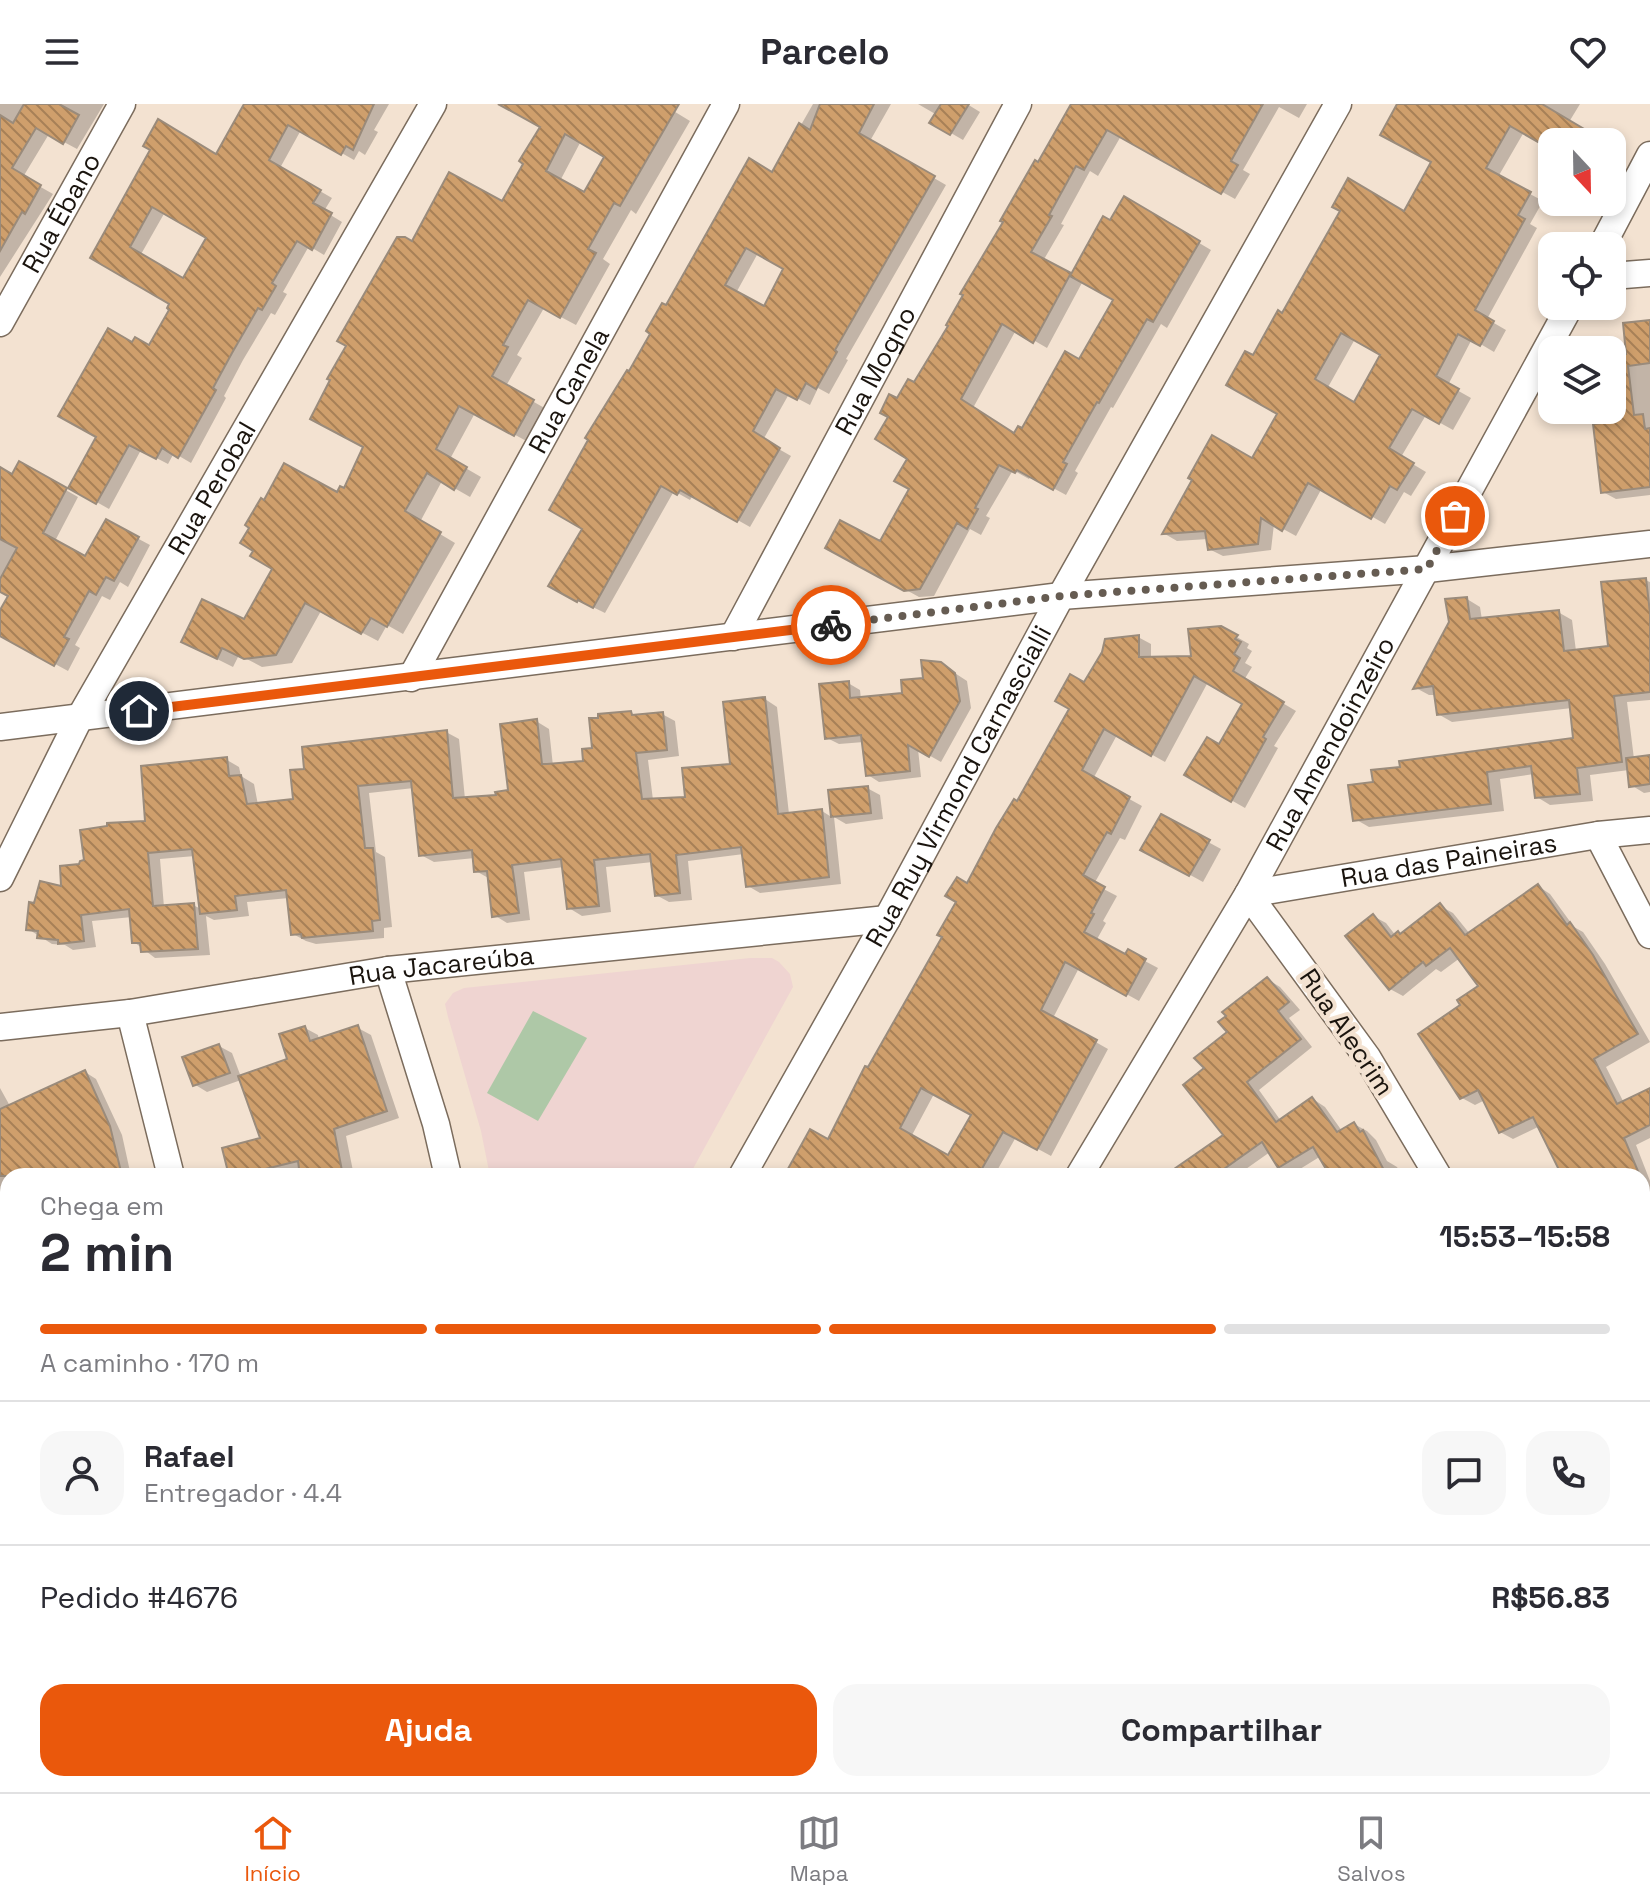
<!DOCTYPE html>
<html lang="pt">
<head>
<meta charset="utf-8">
<style>
	:root { --surface:#fff; --page:#f7f7f7; --text:#2b2b33; --muted:#7c7c81; --line:#e1e1e2; --accent:#ea580c }
	body { margin:0; font-family:"Space Grotesk",sans-serif; background:var(--page); color:var(--text); height:100vh; display:flex; flex-direction:column; font-size:30px; white-space:nowrap }
	* { box-sizing:border-box; margin:0 }
	p { font-size:26px; color:var(--muted) }
	.icon { flex:none; width:44px; height:44px; fill:none; stroke:currentColor; stroke-width:2; stroke-linecap:round; stroke-linejoin:round }
	.map { position:relative; flex:1; overflow:hidden }
	.details { position:absolute; left:0px; top:1064px; width:1650px; height:624px; display:flex; flex-direction:column; background:var(--surface); border-radius:24px 24px 0 0; box-shadow:0 4px 12px #0003 }
	.details>* { flex:none }
	.needle { width:52px; rotate:158deg }
	.tools { position:absolute; left:1538px; top:24px; display:grid; gap:16px }
	.tools a { display:grid; place-items:center; width:88px; height:88px; border-radius:16px; background:var(--surface); box-shadow:0 4px 12px #0003; font-size:40px }
	.pin { position:absolute; display:grid; place-items:center; width:68px; height:68px; color:#fff; margin:-34px; border:4px solid #fff; border-radius:50%; box-shadow:0 2px 8px #0007 }
	.courier { position:absolute; display:grid; place-items:center; width:80px; height:80px; margin:-40px; border:6px solid #ea580c; border-radius:50%; background:#fff; color:#222; box-shadow:0 2px 10px #0007 }
	.headline em { font-style:normal; font-weight:700 }
	.headline div { display:flex; flex-direction:column-reverse }
	.headline { display:flex; align-items:center; justify-content:space-between; height:136px; padding:0 40px }
	h1 { font-size:52px; font-weight:700; line-height:60px }
	.bar { display:grid; grid-template-columns:repeat(4,1fr); gap:12px 8px; align-content:center; height:96px; padding:0 40px }
	.bar i { height:10px; border-radius:6px; background:var(--line) }
	.bar .on { background:var(--accent) }
	.bar p { grid-column:span 4 }
	.line { display:flex; align-items:center; gap:20px; padding:0 40px; border-top:2px solid var(--line) }
	.line div { flex:1 }
	.round { display:grid; place-items:center; flex:none; width:84px; height:84px; border-radius:24px; background:var(--page) }
	.primary-button { display:flex; gap:16px; margin-top:auto; padding:16px 40px }
	.primary-button a { flex:1; height:92px; border-radius:24px; background:var(--accent); color:#fff; font-size:32px; font-weight:700; line-height:92px; text-align:center }
	.primary-button a+a { background:var(--page); color:var(--text) }
	header { display:flex; justify-content:space-between; align-items:center; height:104px; padding:0 40px; background:var(--surface); font-size:36px; font-weight:700 }
	.tabs { display:flex; justify-content:space-around; align-items:center; height:112px; border-top:2px solid var(--line); background:var(--surface); font-size:22px; color:var(--muted) }
	.tabs a { display:grid; justify-items:center; gap:4px }
	.tabs .on { color:var(--accent) }
	.map>svg:first-child { display:block }
	.education { fill:#efd4d1 }
	.park { fill:url(#park-crowns) }
	.pitch { fill:#aec8a7 }
	.shadow { fill:#0003; fill-rule:evenodd }
	.building { fill:url(#building-back-hatch); stroke:#9a8b7b; stroke-width:2; fill-rule:evenodd }
	.lines { fill:none; stroke-linecap:round; stroke-linejoin:round }
	.minor-casing { stroke:#7b6c5d; stroke-width:29 }
	.minor { stroke:#fff; stroke-width:26 }
	.done { stroke:#665c52; stroke-width:8; stroke-dasharray:0 14.4 }
	.route { stroke:#ea580c; stroke-width:10 }
	.labels { text-anchor:middle; dominant-baseline:central; stroke-width:8; stroke-linejoin:round; paint-order:stroke }
	.street-label { font-size:26px; fill:#1a140e; stroke:#f3e2d1 }
</style>
</head>
<body>
<header><svg class="icon" aria-label="menu" viewBox="0 0 24 24"><path d="M4 6h16M4 12h16M4 18h16"/></svg>Parcelo<svg class="icon" aria-label="heart" viewBox="0 0 24 24"><path d="M12 20l-8-8c-3-5 5-10 8-4 3-6 11-1 8 4z"/></svg></header>
<div class="map">
<svg width="1650" height="1688" viewBox="0 0 1650 1688">
	<defs>
		<pattern id="park-crowns" width="20" height="18" patternUnits="userSpaceOnUse" patternTransform="scale(2)"><rect width="20" height="18" fill="#aec8a7"/><path d="M2 6a3 3 0 1 1 6 0M12 15a3 3 0 1 1 6 0" fill="none" stroke="#95ab8f"/></pattern>
		<pattern id="building-back-hatch" width="6" height="6" patternUnits="userSpaceOnUse" patternTransform="scale(2)"><rect width="6" height="6" fill="#cf9f6c"/><path d="M-1 5l2 2M0 0l6 6M5-1l2 2" fill="none" stroke="#a78057"/></pattern>
	</defs>
	<rect width="100%" height="100%" fill="#f3e2d1"/>
	<path class="education" d="M750 854H772L779 858 790 870 793 883 689 1072H490L481 1027 448 913 445 900 453 889 464 884Z"/>
	<path class="park" d="M779 1680H1168L1164 1688H775Z"/>
	<g class="pitch">
		<path d="M533 907 587 934 538 1017 487 989Z"/>
		<path d="M805 1680H1084L1079 1688H800Z"/>
	</g>
	<g class="shadow">
		<path d="M0 0H104L77 45 49 30 23 73 53 90 0 173Z"/>
		<path d="M244 0H389L374 26 378 28 365 51 359 47 354 56 301 26 280 64 332 94 324 107 342 118 324 151 309 142 283 188 287 190 275 211 271 209 243 256 224 292 226 294 191 359 174 349 168 360 141 346 109 405 70 383 99 332 133 241 150 244 172 205V200L93 154 153 45 217 52ZM165 108 209 133 184 177 140 152Z"/>
		<path d="M502 0H662L690 17 636 110 631 106 603 155 610 160 576 221 544 204 517 251 522 254 506 282 548 306 530 339 475 309 450 355 481 373 470 393 442 377 420 418 455 439 403 530 387 521 378 537 321 507 292 559 262 563 239 551 233 563 199 546 245 518 337 390 345 387 366 343 413 140 503 100 543 22ZM581 37 606 52 584 91 560 77Z"/>
		<path d="M813 0H891L870 37 946 81 846 255 848 256 829 290 818 284 810 301 789 290 763 336 791 352 750 423 693 391 690 396 674 387 605 509 562 488 585 424 630 269 666 204 773 70ZM758 149 786 164 765 204 736 189Z"/>
		<path d="M918 0H967L980 8 963 36 932 18 937 11Z"/>
		<path d="M1072 0H1307L1299 14 1279 3 1243 66 1250 70 1235 95 1121 32 1098 72 1090 67 1061 120 1064 121 1043 157 1072 172 1111 119 1125 95 1211 146 1167 224 1161 220 1113 304 1111 303 1075 367 1078 369 1066 391 1031 372 1029 375 1013 366 986 412 990 414 981 431 970 425 934 492 919 493 828 443 881 440 911 384 909 354 898 297 915 281ZM1083 177 1116 196 1079 257 1022 327 1015 332 973 304 1016 226 1047 244Z"/>
		<path d="M1400 0H1580L1569 18 1602 38H1552V44L1524 28 1498 73 1543 97 1530 120 1537 124 1487 215 1506 226 1494 248 1472 235 1448 281 1471 294 1453 326 1426 311 1401 353 1426 368 1411 392 1404 388 1385 420 1322 384 1296 432 1274 420 1271 446 1223 452 1209 445 1208 435 1177 437 1165 430 1253 357 1280 309 1254 254 1283 212 1405 109 1433 58ZM1355 235 1383 251 1355 301 1327 285Z"/>
		<path d="M1650 218V391L1616 395 1603 388 1593 308 1589 306H1612V263L1629 261Z"/>
		<path d="M20 360 78 393 55 437 86 454 107 418 150 441 128 483 120 478 110 496 102 492 75 541 80 544 68 567 0 530V510L10 492 0 486V365L13 372Z"/>
		<path d="M1645 476 1650 478V596L1627 598 1634 655 1650 653V688L1644 689 1631 681 1629 666 1590 671 1593 697 1550 701 1537 693 1534 670 1500 675 1504 707 1369 723 1355 715 1576 636 1572 604 1452 618 1438 610 1436 591H1429L1416 584 1467 495 1480 503 1482 516 1558 508 1572 516 1576 547 1610 544Z"/>
		<path d="M1221 524 1249 540 1247 544 1252 547 1245 559 1252 563 1244 576 1296 607 1274 642 1278 644 1245 704 1187 671 1220 642 1244 599 1208 578 1165 658 1117 631 1093 675 1142 702 1125 736 1120 734 1094 780 1117 792 1103 817 1106 819 1096 837 1125 853 1128 848 1158 864 1139 897 1079 864 1053 914 1108 945 1051 1052 1016 1033 994 1072H801L829 1038 944 833 967 781 1018 699 1085 581 1138 533 1151 540V555L1193 554ZM934 990 973 1010 949 1053 911 1033Z"/>
		<path d="M941 560 967 577 971 604 941 658 918 645 921 673 879 678 868 671 864 638 839 640 827 634 848 579 860 586 861 595 905 591Z"/>
		<path d="M765 595 777 603 789 710 822 707 833 714 830 688 867 684 880 691 883 715 846 720 834 713 841 780 760 789 748 782 744 750 688 757 692 796 669 798 656 791 653 758 606 763 611 808 582 812 569 804 564 763 524 768 530 816 507 819 494 811 490 775 476 767 475 754 434 758 421 751 414 684 369 689 376 748 385 753 392 823 384 824V834L316 840 306 837 293 830 289 794 247 798 249 812 214 816 206 812 210 851 155 854 134 838 132 813 92 817 96 843 73 846 65 841 52 840 28 825 81 762 147 719 227 656 239 663 241 672 254 680 258 701 295 697 446 628 459 635 465 695 498 693 510 688 536 617 549 625 553 662 585 658 594 645 631 609 637 612 662 610 675 617 679 652 648 656 653 696 688 695 732 662ZM195 752 201 805 193 801 164 803 160 755Z"/>
		<path d="M1162 713 1221 745 1203 778 1143 745Z"/>
		<path d="M1538 782 1550 790 1574 823 1583 828 1605 860 1650 938 1606 963 1624 999 1650 986V1034L1636 1041 1650 1077V1294L1642 1290V1072H1546L1561 1066 1540 1022 1513 1035 1500 1028 1485 996 1475 1001 1462 994 1463 901 1480 883 1460 854 1441 868 1436 865 1403 892 1390 885 1373 812 1386 819 1396 832 1401 831 1440 802 1453 809 1470 830Z"/>
		<path d="M1267 875 1280 883 1300 906 1289 914 1312 943 1259 986 1281 1017 1313 995 1325 1003 1342 1027 1354 1020 1367 1027 1376 1036 1387 1057 1397 1063 1402 1072H1332L1321 1052 1292 1070 1279 1063 1270 1048 1236 1072H1168L1226 1032 1206 964Z"/>
		<path d="M305 924 318 931 319 936 358 924 371 931 399 1014 346 1032 354 1072H230L262 1035 241 976 207 988 194 980 219 942 232 949 241 973 290 956Z"/>
		<path d="M85 968 96 975 122 1031 131 1072H8V1196L0 1197V1103H4L0 1085V984L10 1002Z"/>
		<path d="M1642 1331 1650 1332V1688H1621L1582 1680H1642Z"/>
		<path d="M0 1361 8 1362V1641L0 1636Z"/>
		<path d="M177 1680H293L289 1688H172Z"/>
		<path d="M296 1680H341L337 1688H311Z"/>
		<path d="M527 1680H552L566 1688H522Z"/>
		<path d="M575 1680H666L681 1688H571Z"/>
		<path d="M1364 1680H1422L1445 1688H1362Z"/>
	</g>
	<g class="building">
		<path d="M24 0H59L79 11 63 40 36 24 12 64 41 81 25 110 22 108 0 147V11L13 19Z"/>
		<path d="M244 0H374L353 46 346 42 341 51 288 21 269 56 321 86 313 99 332 109 312 146 297 137 272 179 276 182 262 206 258 204 232 249 213 284 216 286 178 354 162 344 156 355 129 341 96 400 68 384 96 333 58 312 108 224 132 238 135 233 149 241 169 206 167 204 169 200 90 154 150 46 143 42 158 15 216 50ZM152 103 206 134 183 174 130 143Z"/>
		<path d="M498 0H679L620 102 614 99 588 145 596 149 560 214 528 196 503 241 508 243 492 272 534 296 514 332 459 302 436 345 467 363 454 386 427 369 405 407 441 428 387 523 371 514 361 530 305 499 276 551 244 555 222 544 217 555 181 538 202 495 244 515 272 465 250 452 253 447 240 439 249 424 245 421 261 394 264 396 284 359 337 388 340 382 344 384 363 343 310 315 330 276 327 275 346 242 337 237 397 133H405L412 137 449 68 502 97 523 60 519 57 540 23ZM565 30 604 53 584 88 546 67Z"/>
		<path d="M820 0H874L859 29 935 72 835 246 837 248 816 285 806 279 797 296 776 285 753 327 780 344 737 418 680 386 677 391 661 382 593 504 578 496 577 498 548 482 582 425 549 406 588 336 585 334 627 266 629 267 650 230 646 227 662 199 666 201 749 54 772 68 799 19 810 26ZM746 144 783 165 764 202 725 181Z"/>
		<path d="M941 0H969L950 31 929 19Z"/>
		<path d="M1071 0H1263L1231 57 1238 61 1221 90 1107 26 1084 66 1076 62 1049 111 1052 112 1031 148 1071 169 1033 239 1002 220 961 295 1014 329 1018 322 1022 324 1065 247 1079 255 1113 196 1070 172 1103 112 1110 116 1124 92 1200 137 1153 218 1147 215 1099 299 1097 298 1063 358 1067 360 1053 386 1017 366 1015 369 999 361 975 404 978 405 967 425 957 419 920 485 904 487 825 444 840 416 880 437 909 385 894 377 907 355 875 335 888 313 880 309 889 290 897 294 908 275 914 278 948 222 946 221 963 191 960 190 1003 118 1000 117 1035 56 1038 58Z"/>
		<path d="M1397 0H1542L1606 38H1552V46L1510 22 1486 64 1531 88 1518 111 1525 115 1475 206 1494 217 1480 242 1458 230 1436 272 1459 285 1439 320 1412 305 1389 344 1414 359 1397 386 1390 382 1371 415 1308 379 1282 427 1261 414 1258 440 1208 446 1205 427 1162 430 1192 376 1188 374 1212 331 1252 354 1277 310 1226 281 1245 247 1253 251 1278 206 1282 209 1340 107 1332 103 1348 74 1404 107 1431 58 1380 31ZM1341 229 1380 251 1354 298 1315 275Z"/>
		<path d="M1650 216V259L1628 262 1634 311 1643 310 1645 325 1650 324V383L1601 389 1593 320 1612 318V251L1626 250 1623 219Z"/>
		<path d="M19 357 67 384 43 429 85 452 106 415 139 433 114 477 106 473 96 491 89 487 64 533 69 535 54 562 0 532V506L8 492 0 488V475L17 444 0 435V363L12 370Z"/>
		<path d="M1646 474 1650 509V588L1614 592 1622 658 1577 664 1580 690 1535 694 1531 662 1487 668 1491 700 1353 717 1348 681 1373 678 1371 666 1400 663 1399 657 1573 634 1569 596 1437 611 1433 582 1413 585 1449 518 1445 495 1467 493 1470 515 1559 506 1564 547 1608 542 1601 478Z"/>
		<path d="M1221 522 1238 531 1235 535 1241 538 1234 550 1240 554 1233 567 1284 598 1263 633 1266 635 1231 698 1184 671 1207 633 1219 640 1242 600 1194 572 1151 652 1104 625 1082 666 1130 693 1111 730 1107 728 1083 771 1105 783 1091 809 1094 810 1084 828 1125 850 1128 845 1146 855 1126 892 1065 858 1041 906 1097 936 1037 1046 1003 1028 980 1068 988 1072H784L810 1025 828 1035 865 962 868 963 942 833 937 831 956 798 945 792 957 773 967 779 996 724 1014 695 1017 697 1069 605 1055 597 1070 570 1084 578 1102 548 1105 535 1139 531V553L1191 552 1188 525ZM921 984 971 1011 948 1051 900 1024Z"/>
		<path d="M921 556 941 558 955 569 960 597 929 653 908 641 910 667 866 672 861 631 825 635 819 580 849 577 850 594 902 589 901 576 923 574Z"/>
		<path d="M765 593 778 710 822 705 829 773 746 783 741 743 676 751 680 789 655 792 650 750 594 756 599 802 567 805 561 755 512 761 519 809 492 813 487 767 474 768 472 746 419 752 411 677 358 682 365 744H373L380 816 372 817 373 827 302 834 301 830 291 831 286 786 235 792 237 806 200 810 192 745 148 749 153 802 194 799 198 845 141 848 140 839H132L129 805 81 811 84 837 58 840V836L37 834 38 827 26 826 29 798 34 799 40 777 61 782 60 762 79 760 80 757 84 756 80 726 107 722V719L145 717 141 662 227 653 229 672 241 671 247 700 293 695 290 666 304 665 302 643 447 626 453 694 496 691 495 688 508 686 500 620 537 615 542 660H547L583 657 582 645 592 644 589 614H598V610L631 607 632 611 663 608 667 646 636 649 642 695 685 693 682 664 730 660 723 598Z"/>
		<path d="M1650 651V680L1629 683 1626 654Z"/>
		<path d="M868 682 871 709 831 713 828 686Z"/>
		<path d="M1161 710 1210 736 1189 772 1140 746Z"/>
		<path d="M1538 780 1567 821 1570 818 1593 851 1638 930 1594 955 1617 1000 1650 984V1021L1624 1034 1640 1072H1562L1533 1013 1499 1029 1478 986 1460 995 1418 930 1460 901 1457 896 1478 882 1450 844 1426 862 1423 858 1389 886 1345 832 1373 810 1391 833 1398 827 1400 830 1440 799 1465 831Z"/>
		<path d="M1267 873 1289 898 1278 907 1301 935 1247 978 1276 1018 1312 993 1337 1028 1354 1018 1360 1028 1363 1026 1387 1072H1330L1313 1043 1278 1064 1262 1038 1214 1072H1164L1223 1031 1183 981 1204 964 1194 954 1227 928 1218 918 1226 912 1222 908Z"/>
		<path d="M358 921 387 1007 334 1025 343 1072H300L298 1057 253 1068 254 1072H229L222 1044 260 1034 238 972 287 955 279 930 305 922 310 937Z"/>
		<path d="M219 940 230 969 193 982 182 953Z"/>
		<path d="M85 966 110 1022 122 1072H0V1005Z"/>
	</g>
	<g class="lines">
		<g class="minor-casing">
			<g id="minor">
				<path d="M1602 142 1650 51"/>
				<path d="M1612 172 1650 169"/>
				<path id="s1" d="M0 219 122 0"/>
				<path id="s2" d="M733 533 1018 0"/>
				<path id="s3" d="M411 574 726 0"/>
				<path d="M0 623 1061 492 1427 465 1650 440"/>
				<path d="M1598 731 1650 831"/>
				<path id="s4" d="M0 774 79 615 433 0"/>
				<path d="M388 866 436 1020 448 1072"/>
				<path d="M130 909 171 1072"/>
				<path id="s5" d="M0 923 130 909 388 866 887 815"/>
				<path id="s6" d="M742 1072 887 815 1061 492 1338 0"/>
				<path id="s7" d="M1079 1072 1248 790 1570 202"/>
				<path id="s8" d="M1438 1072 1367 953 1248 790 1598 731 1650 726"/>
				<path d="M64 1688 69 1680"/>
				<path d="M392 1688 397 1680"/>
				<path d="M732 1688 736 1680"/>
				<path d="M1202 1688 1205 1680"/>
				<path d="M1503 1688 1505 1680"/>
			</g>
		</g>
		<use href="#minor" class="minor"/>
	</g>
	<g class="lines">
		<path class="done" d="M831 521 1061 492 1427 465 1455 412"/>
		<path class="route" d="M139 607 831 521"/>
	</g>
	<g class="labels">
		<g class="street-label">
			<text stroke="none"><textPath href="#s1" startOffset="126">Rua Ébano</textPath></text>
			<text stroke="none"><textPath href="#s2" startOffset="302">Rua Mogno</textPath></text>
			<text stroke="none"><textPath href="#s3" startOffset="328">Rua Canela</textPath></text>
			<text stroke="none"><textPath href="#s4" startOffset="444">Rua Perobal</textPath></text>
			<text stroke="none"><textPath href="#s7" startOffset="500">Rua Amendoinzeiro</textPath></text>
			<text stroke="none"><textPath href="#s6" startOffset="446">Rua Ruy Virmond Carnascialli</textPath></text>
			<text stroke="none"><textPath href="#s8" startOffset="544">Rua das Paineiras</textPath></text>
			<text stroke="none"><textPath href="#s5" startOffset="446">Rua Jacareúba</textPath></text>
			<text transform="translate(1347 928) rotate(56)">Rua Alecrim</text>
		</g>
	</g>
</svg>
<div class="tools">
<a><svg class="needle" viewBox="-14 -14 28 28"><path d="M0-13l5 13h-10z" fill="#e53935"/><path d="M0 13l5-13h-10z" fill="#7c7c81"/></svg></a>
<a><svg class="icon" aria-label="locate" viewBox="0 0 24 24"><circle cx="12" cy="12" r="6"/><path d="M12 2v4M12 18v4M2 12h4M18 12h4"/></svg></a>
<a><svg class="icon" aria-label="layers" viewBox="0 0 24 24"><path d="M12 4l9 5-9 5-9-5zM3 14l9 5 9-5"/></svg></a>
</div>
<div class="pin" style="left:1455px;top:412px;background:#ea580c"><svg class="icon" aria-label="bag" viewBox="0 0 24 24"><path d="M5 8h14l-1 12H6zM9 8a3 3 0 0 1 6 0"/></svg></div>
<div class="pin" style="left:139px;top:607px;background:#1f2937"><svg class="icon" aria-label="home" viewBox="0 0 24 24"><path d="M3 11l9-7 9 7M6 9v11h12V9"/></svg></div>
<div class="courier" style="left:831px;top:521px"><svg class="icon" aria-label="bike" viewBox="0 0 24 24"><circle cx="6" cy="16" r="4"/><circle cx="18" cy="16" r="4"/><path d="M6 16l4-8h5l3 8M10 8l3 8H6M13 5h3"/></svg></div>
<section class="details">
<div class="headline"><div><h1>2 min</h1><p>Chega em</p></div><em>15:53–15:58</em></div>
<div class="bar"><i class="on"></i><i class="on"></i><i class="on"></i><i></i><p>A caminho · 170 m</p></div>
<div class="line" style="height:144px"><a class="round"><svg class="icon" aria-label="person" viewBox="0 0 24 24"><circle cx="12" cy="8" r="4"/><path d="M4 21q1-7 8-7t8 7"/></svg></a><div><b>Rafael</b><p>Entregador · 4.4</p></div><a class="round"><svg class="icon" aria-label="chat" viewBox="0 0 24 24"><path d="M4 5h16v11H9l-5 4z"/></svg></a><a class="round"><svg class="icon" aria-label="phone" viewBox="0 0 24 24"><path d="M5 4h4l2 5-3 2q2 4 5 5l2-3 5 2v4C11 20 4 13 5 4z"/></svg></a></div>
<div class="line" style="height:104px"><div>Pedido #4676</div><b>R$56.83</b></div>
<div class="primary-button"><a>Ajuda</a><a>Compartilhar</a></div>
</section>
</div>
<nav class="tabs">
<a class="on"><svg class="icon" aria-label="home" viewBox="0 0 24 24"><path d="M3 11l9-7 9 7M6 9v11h12V9"/></svg>Início</a>
<a><svg class="icon" aria-label="map" viewBox="0 0 24 24"><path d="M3 6l6-2 6 2 6-2v14l-6 2-6-2-6 2zM9 4v14M15 6v14"/></svg>Mapa</a>
<a><svg class="icon" aria-label="saved" viewBox="0 0 24 24"><path d="M7 4h10v16l-5-4-5 4z"/></svg>Salvos</a>
</nav>
</body>
</html>
